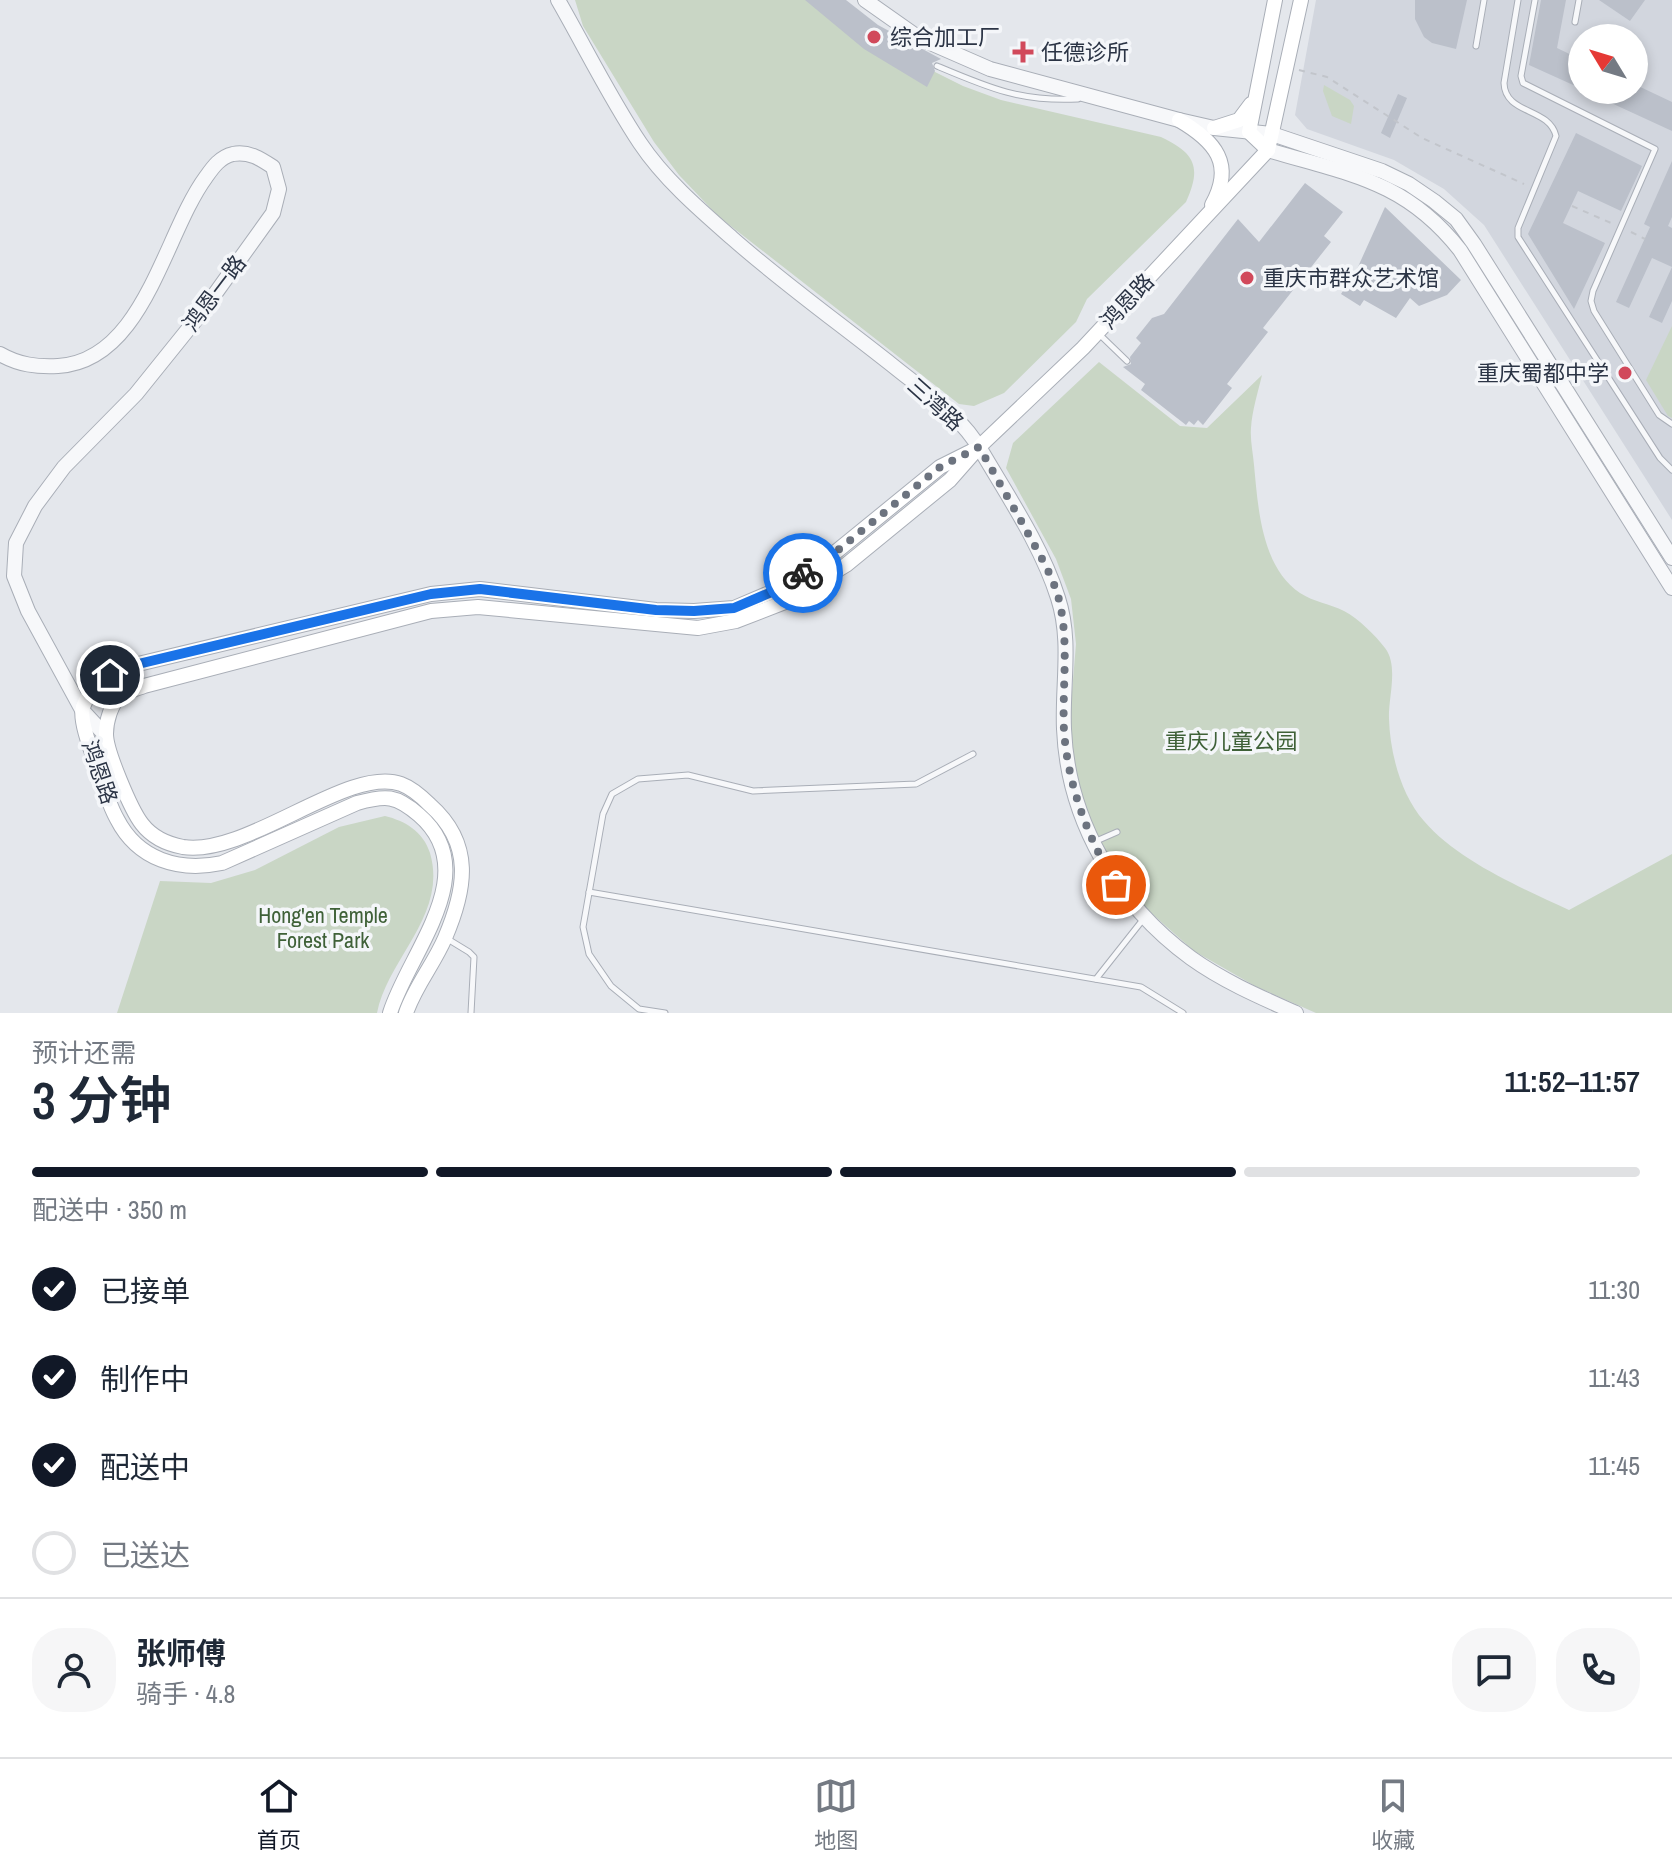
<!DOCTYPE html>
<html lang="zh">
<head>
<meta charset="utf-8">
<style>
	:root { --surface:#fff; --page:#f6f6f7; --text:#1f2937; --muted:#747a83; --line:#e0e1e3; --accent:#111827 }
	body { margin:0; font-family:"Archivo Narrow","Noto Sans SC",sans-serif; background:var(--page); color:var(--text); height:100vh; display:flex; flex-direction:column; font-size:30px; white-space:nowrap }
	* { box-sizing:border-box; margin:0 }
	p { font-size:26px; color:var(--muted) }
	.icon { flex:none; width:44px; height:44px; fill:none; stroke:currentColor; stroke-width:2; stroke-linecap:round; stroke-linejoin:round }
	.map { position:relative; height:1013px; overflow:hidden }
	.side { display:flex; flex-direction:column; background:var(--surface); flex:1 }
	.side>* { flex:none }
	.needle { width:52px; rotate:308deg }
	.fabs { position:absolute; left:1568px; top:24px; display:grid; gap:16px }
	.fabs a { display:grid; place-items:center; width:80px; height:80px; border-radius:50%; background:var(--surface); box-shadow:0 4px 12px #0003; font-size:40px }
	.pin { position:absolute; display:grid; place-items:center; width:68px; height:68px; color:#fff; margin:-34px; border:4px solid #fff; border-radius:50%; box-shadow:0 2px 8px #0007 }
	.courier { position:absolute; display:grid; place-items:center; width:80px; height:80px; margin:-40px; border:6px solid #1a73e8; border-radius:50%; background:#fff; color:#222; box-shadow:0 2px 10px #0007 }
	.head em { font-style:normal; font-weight:600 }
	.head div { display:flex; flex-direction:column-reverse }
	.head { display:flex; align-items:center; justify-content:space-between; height:136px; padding:0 32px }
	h1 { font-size:52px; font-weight:600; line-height:60px }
	.bar { display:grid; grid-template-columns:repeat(4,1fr); gap:12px 8px; align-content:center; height:96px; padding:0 32px }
	.bar i { height:10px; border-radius:6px; background:var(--line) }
	.bar .current { background:var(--accent) }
	.bar p { grid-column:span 4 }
	.line { display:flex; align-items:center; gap:20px; padding:0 32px; border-top:2px solid var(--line) }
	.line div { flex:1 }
	.round { display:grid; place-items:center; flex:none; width:84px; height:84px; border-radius:32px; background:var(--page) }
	ol { padding:0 32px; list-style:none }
	li { display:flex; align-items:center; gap:24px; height:88px }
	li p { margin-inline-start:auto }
	li .icon { padding:8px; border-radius:50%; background:var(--accent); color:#fff; stroke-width:4 }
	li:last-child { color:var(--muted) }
	li i { width:44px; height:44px; border:4px solid var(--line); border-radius:50% }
	.dock { display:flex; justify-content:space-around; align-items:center; height:112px; border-top:2px solid var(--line); background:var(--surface); font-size:22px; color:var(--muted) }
	.dock a { display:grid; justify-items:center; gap:4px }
	.dock .current { color:var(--accent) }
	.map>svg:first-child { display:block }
	.built { fill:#d2d6de; fill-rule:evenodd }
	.green { fill:#c9d6c5 }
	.building { fill:#bbc0ca }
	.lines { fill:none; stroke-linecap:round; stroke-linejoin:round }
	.service-casing { stroke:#a9aeb7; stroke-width:7 }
	.tertiary-casing { stroke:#a9aeb7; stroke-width:16 }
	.secondary-casing { stroke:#a9aeb7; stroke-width:16 }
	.path { stroke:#c2c5cb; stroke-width:2; stroke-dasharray:6 6; stroke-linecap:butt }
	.service { stroke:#f7f8fa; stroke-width:5 }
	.tertiary { stroke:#f7f8fa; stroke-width:14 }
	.secondary { stroke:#fff; stroke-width:14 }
	.done { stroke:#6c737f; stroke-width:8; stroke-dasharray:0 14.4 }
	.route { stroke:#1a73e8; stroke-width:10 }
	.poi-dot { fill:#d1495b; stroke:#f4f6f9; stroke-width:3 }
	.labels { text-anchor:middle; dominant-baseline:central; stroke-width:7; stroke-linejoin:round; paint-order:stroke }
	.poi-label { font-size:22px; fill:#2b3445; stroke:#f4f6f9; text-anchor:start }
	.street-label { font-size:22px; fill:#2b3445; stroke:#f4f6f9 }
	.park-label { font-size:22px; fill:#3f6138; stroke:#f4f6f9 }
</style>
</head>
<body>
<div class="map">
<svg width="1672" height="1013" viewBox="0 0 1672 1013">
	<rect width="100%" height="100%" fill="#e4e7ec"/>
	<path class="built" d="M1316 0H1672V520L1484 225 1444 189 1418 174 1394 160 1307 129 1295 115ZM1582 38H1634V90H1582Z"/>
	<g class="green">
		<path d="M575 0H827L919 64 963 86 1001 100 1161 137C1195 153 1202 167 1186 202L1087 299 1076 322 1004 393 974 406 959 404 718 216 679 175 654 142 583 26Z"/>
		<path d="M1324 85 1350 100 1354 106 1351 124 1332 116 1323 91Z"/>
		<path d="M1672 326V418L1668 416 1646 380Z"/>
		<path d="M1099 362 1180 426 1207 428 1262 375C1258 392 1252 411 1251 428 1250 440 1253 453 1254 465 1258 506 1261 567 1300 593 1314 602 1330 604 1344 611 1359 619 1375 635 1385 648 1399 666 1388 698 1389 719 1390 753 1401 795 1424 821 1458 861 1522 888 1569 910L1672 854V1013H1316L1255 986 1194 951 1150 912 1121 882 1086 813 1072 763 1069 728 1076 644 1071 599 1056 559 1006 468 1013 443Z"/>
		<path d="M385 816C405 821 423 831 430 853 448 915 388 958 377 1013H117L160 881 211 883 255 870 339 827Z"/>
	</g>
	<g class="building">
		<path d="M805 0H846L878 25 941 59 932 63 935 71 927 87 864 49Z"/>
		<path d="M1415 0H1467L1456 49 1432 43 1424 37 1415 19Z"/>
		<path d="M1541 0H1566L1557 48 1582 60V89L1529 65Z"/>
		<path d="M1599 0H1645L1630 21Z"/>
		<path d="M1634 84 1672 102V131L1583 90H1634Z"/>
		<path d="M1398 94 1407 98 1390 138 1381 133Z"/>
		<path d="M1576 133 1642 166 1621 211 1578 191 1563 223 1605 243 1574 309 1528 234Z"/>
		<path d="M1672 161V217L1668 226 1672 228V301L1662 323 1649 317 1672 267 1652 258 1629 308 1616 302 1650 227 1644 224Z"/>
		<path d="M1305 183 1343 212 1324 236 1331 242 1263 328 1268 332 1227 384 1232 388 1203 425 1198 420 1194 425 1189 421 1186 425 1141 390 1145 384 1123 367 1131 364 1130 357 1141 343 1136 338 1152 318 1164 314 1238 219 1259 242Z"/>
		<path d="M1385 207 1461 280 1447 295 1419 306 1410 298 1396 318 1364 300 1360 306 1341 294 1357 269Z"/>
	</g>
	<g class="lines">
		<g class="service-casing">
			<g id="service">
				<path d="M1518 0 1504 83C1505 115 1549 107 1556 136L1518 228V237L1660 458 1672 470"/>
				<path d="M1535 0 1521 76 1523 83 1655 149 1593 291 1591 301 1594 311 1659 415 1672 424"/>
				<path d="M1575 22 1579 0"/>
				<path d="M1476 46 1484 0"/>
				<path d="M937 66C989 88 1021 102 1078 99"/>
				<path d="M1098 333 1127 361"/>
				<path d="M1094 842 1117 832"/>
				<path d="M589 892 1141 987 1183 1013"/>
				<path d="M446 938 469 952 474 957 471 1013"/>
				<path d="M1096 979 1145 917"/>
				<path d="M665 1013 639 1009 611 986 589 954 583 927 603 814 612 794 638 779 688 775 753 791 916 784 973 754"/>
			</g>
		</g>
		<g class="tertiary-casing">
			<g id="tertiary">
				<path d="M558 0C585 47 610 98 640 143 664 179 700 210 732 238 783 283 839 323 892 365 924 391 961 415 982 452 1009 498 1042 547 1058 598 1072 641 1062 685 1064 729 1068 821 1117 904 1191 958 1223 981 1260 997 1296 1013"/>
				<path d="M865 0 919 38 990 69 1179 120 1214 128 1272 134 1382 171 1409 184 1434 201 1456 219 1474 244 1672 558"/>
				<path d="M1268 150C1348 174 1405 180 1460 250L1672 588"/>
				<path d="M0 354C19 365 37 367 58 366 144 361 164 234 206 177 213 167 220 157 233 154 249 151 261 159 273 167L279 189 273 213 202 312 136 394 64 467 35 506 16 543 14 576 28 611 82 710 106 736"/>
			</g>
		</g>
		<g class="secondary-casing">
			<g id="secondary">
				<path d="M1179 120C1215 141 1235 164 1212 205"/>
				<path d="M1214 128 1239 120 1251 104"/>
				<path d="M1268 150 1249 132 1275 0"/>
				<path d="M390 1013C409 952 485 872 419 815 396 795 386 795 357 803L222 863C179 872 138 860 117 819 108 803 103 784 97 767 92 753 79 720 83 707 91 683 113 674 134 665L431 594 480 589 656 610 694 611 734 608 774 591 832 555 940 467 972 451"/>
				<path d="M406 1013C415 986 434 964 445 938 466 889 474 844 430 805 422 797 412 788 401 784 348 765 247 857 183 847 167 844 152 837 142 824 131 810 106 751 106 734 106 722 111 703 121 695 126 691 137 689 144 686L431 611 478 607 698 628 736 621 785 602 846 565 950 480 979 447 1083 348 1268 150 1301 0"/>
			</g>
		</g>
		<g class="path">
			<path d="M1299 70 1327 77 1422 138 1524 184"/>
			<path d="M1572 206 1611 223"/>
			<path d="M1631 232 1645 239"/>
		</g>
		<use href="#service" class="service"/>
		<use href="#tertiary" class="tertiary"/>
		<use href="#secondary" class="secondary"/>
	</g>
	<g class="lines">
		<path class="done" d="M803 573 832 555 940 467 979 447C994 473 1009 500 1024 526 1037 551 1054 576 1060 604 1069 646 1062 688 1064 731 1068 786 1088 838 1116 885"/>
		<path class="route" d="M110 675 134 665 431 594 480 589 656 610 694 611 734 608 774 591 803 573"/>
	</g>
	<g class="poi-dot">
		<circle cx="874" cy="37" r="8"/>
		<path d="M1019 40h8v8h8v8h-8v8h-8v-8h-8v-8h8z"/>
		<circle cx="1247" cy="278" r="8"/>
		<circle cx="1625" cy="373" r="8"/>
	</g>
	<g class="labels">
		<g class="poi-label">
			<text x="890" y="37">综合加工厂</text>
			<text x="1041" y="52">任德诊所</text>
			<text x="1263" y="278">重庆市群众艺术馆</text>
			<text x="1609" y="373" text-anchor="end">重庆蜀都中学</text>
		</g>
		<g class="street-label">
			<text transform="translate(214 293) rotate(-53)">鸿恩一路</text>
			<text transform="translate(1127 301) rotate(-47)">鸿恩路</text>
			<text transform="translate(936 404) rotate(42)">三湾路</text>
			<text transform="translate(100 772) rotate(71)">鸿恩路</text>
		</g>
		<g class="park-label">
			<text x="1231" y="741">重庆儿童公园</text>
			<text x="323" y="915">Hong'en Temple<tspan x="323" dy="25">Forest Park</tspan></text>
		</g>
	</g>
</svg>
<div class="fabs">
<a><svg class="needle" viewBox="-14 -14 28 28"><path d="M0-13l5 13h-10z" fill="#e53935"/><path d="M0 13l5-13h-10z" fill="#747a83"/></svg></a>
</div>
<div class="pin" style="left:1116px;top:885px;background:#ea580c"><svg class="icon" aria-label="bag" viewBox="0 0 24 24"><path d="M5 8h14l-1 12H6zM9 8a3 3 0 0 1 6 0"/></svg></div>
<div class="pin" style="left:110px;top:675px;background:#1f2937"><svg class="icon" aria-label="home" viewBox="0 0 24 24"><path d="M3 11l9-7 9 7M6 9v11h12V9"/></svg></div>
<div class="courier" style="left:803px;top:573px"><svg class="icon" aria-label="bike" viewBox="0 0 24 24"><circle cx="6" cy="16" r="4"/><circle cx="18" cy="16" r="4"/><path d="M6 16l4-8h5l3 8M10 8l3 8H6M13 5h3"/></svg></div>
</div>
<section class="side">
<div class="head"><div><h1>3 分钟</h1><p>预计还需</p></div><em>11:52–11:57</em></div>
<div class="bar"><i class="current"></i><i class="current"></i><i class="current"></i><i></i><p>配送中 · 350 m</p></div>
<ol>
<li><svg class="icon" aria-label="check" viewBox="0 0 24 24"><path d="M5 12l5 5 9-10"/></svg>已接单<p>11:30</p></li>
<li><svg class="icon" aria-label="check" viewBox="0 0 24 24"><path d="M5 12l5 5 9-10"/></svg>制作中<p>11:43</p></li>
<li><svg class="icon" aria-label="check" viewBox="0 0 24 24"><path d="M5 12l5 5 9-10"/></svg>配送中<p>11:45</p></li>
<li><i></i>已送达</li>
</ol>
<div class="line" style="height:144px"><a class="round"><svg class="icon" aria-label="person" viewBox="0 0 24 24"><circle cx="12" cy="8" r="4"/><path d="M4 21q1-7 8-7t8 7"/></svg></a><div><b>张师傅</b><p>骑手 · 4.8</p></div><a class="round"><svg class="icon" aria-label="chat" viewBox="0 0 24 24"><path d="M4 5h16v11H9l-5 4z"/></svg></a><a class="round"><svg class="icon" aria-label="phone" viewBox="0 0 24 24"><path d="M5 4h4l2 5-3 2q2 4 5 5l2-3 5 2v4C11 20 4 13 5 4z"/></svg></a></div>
</section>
<nav class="dock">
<a class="current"><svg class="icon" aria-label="home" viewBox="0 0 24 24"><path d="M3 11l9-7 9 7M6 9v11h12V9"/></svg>首页</a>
<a><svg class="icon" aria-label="map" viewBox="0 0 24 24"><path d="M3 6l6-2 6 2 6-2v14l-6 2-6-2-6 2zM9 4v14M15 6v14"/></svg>地图</a>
<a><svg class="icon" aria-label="saved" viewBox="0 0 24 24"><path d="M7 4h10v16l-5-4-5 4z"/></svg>收藏</a>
</nav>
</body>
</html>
